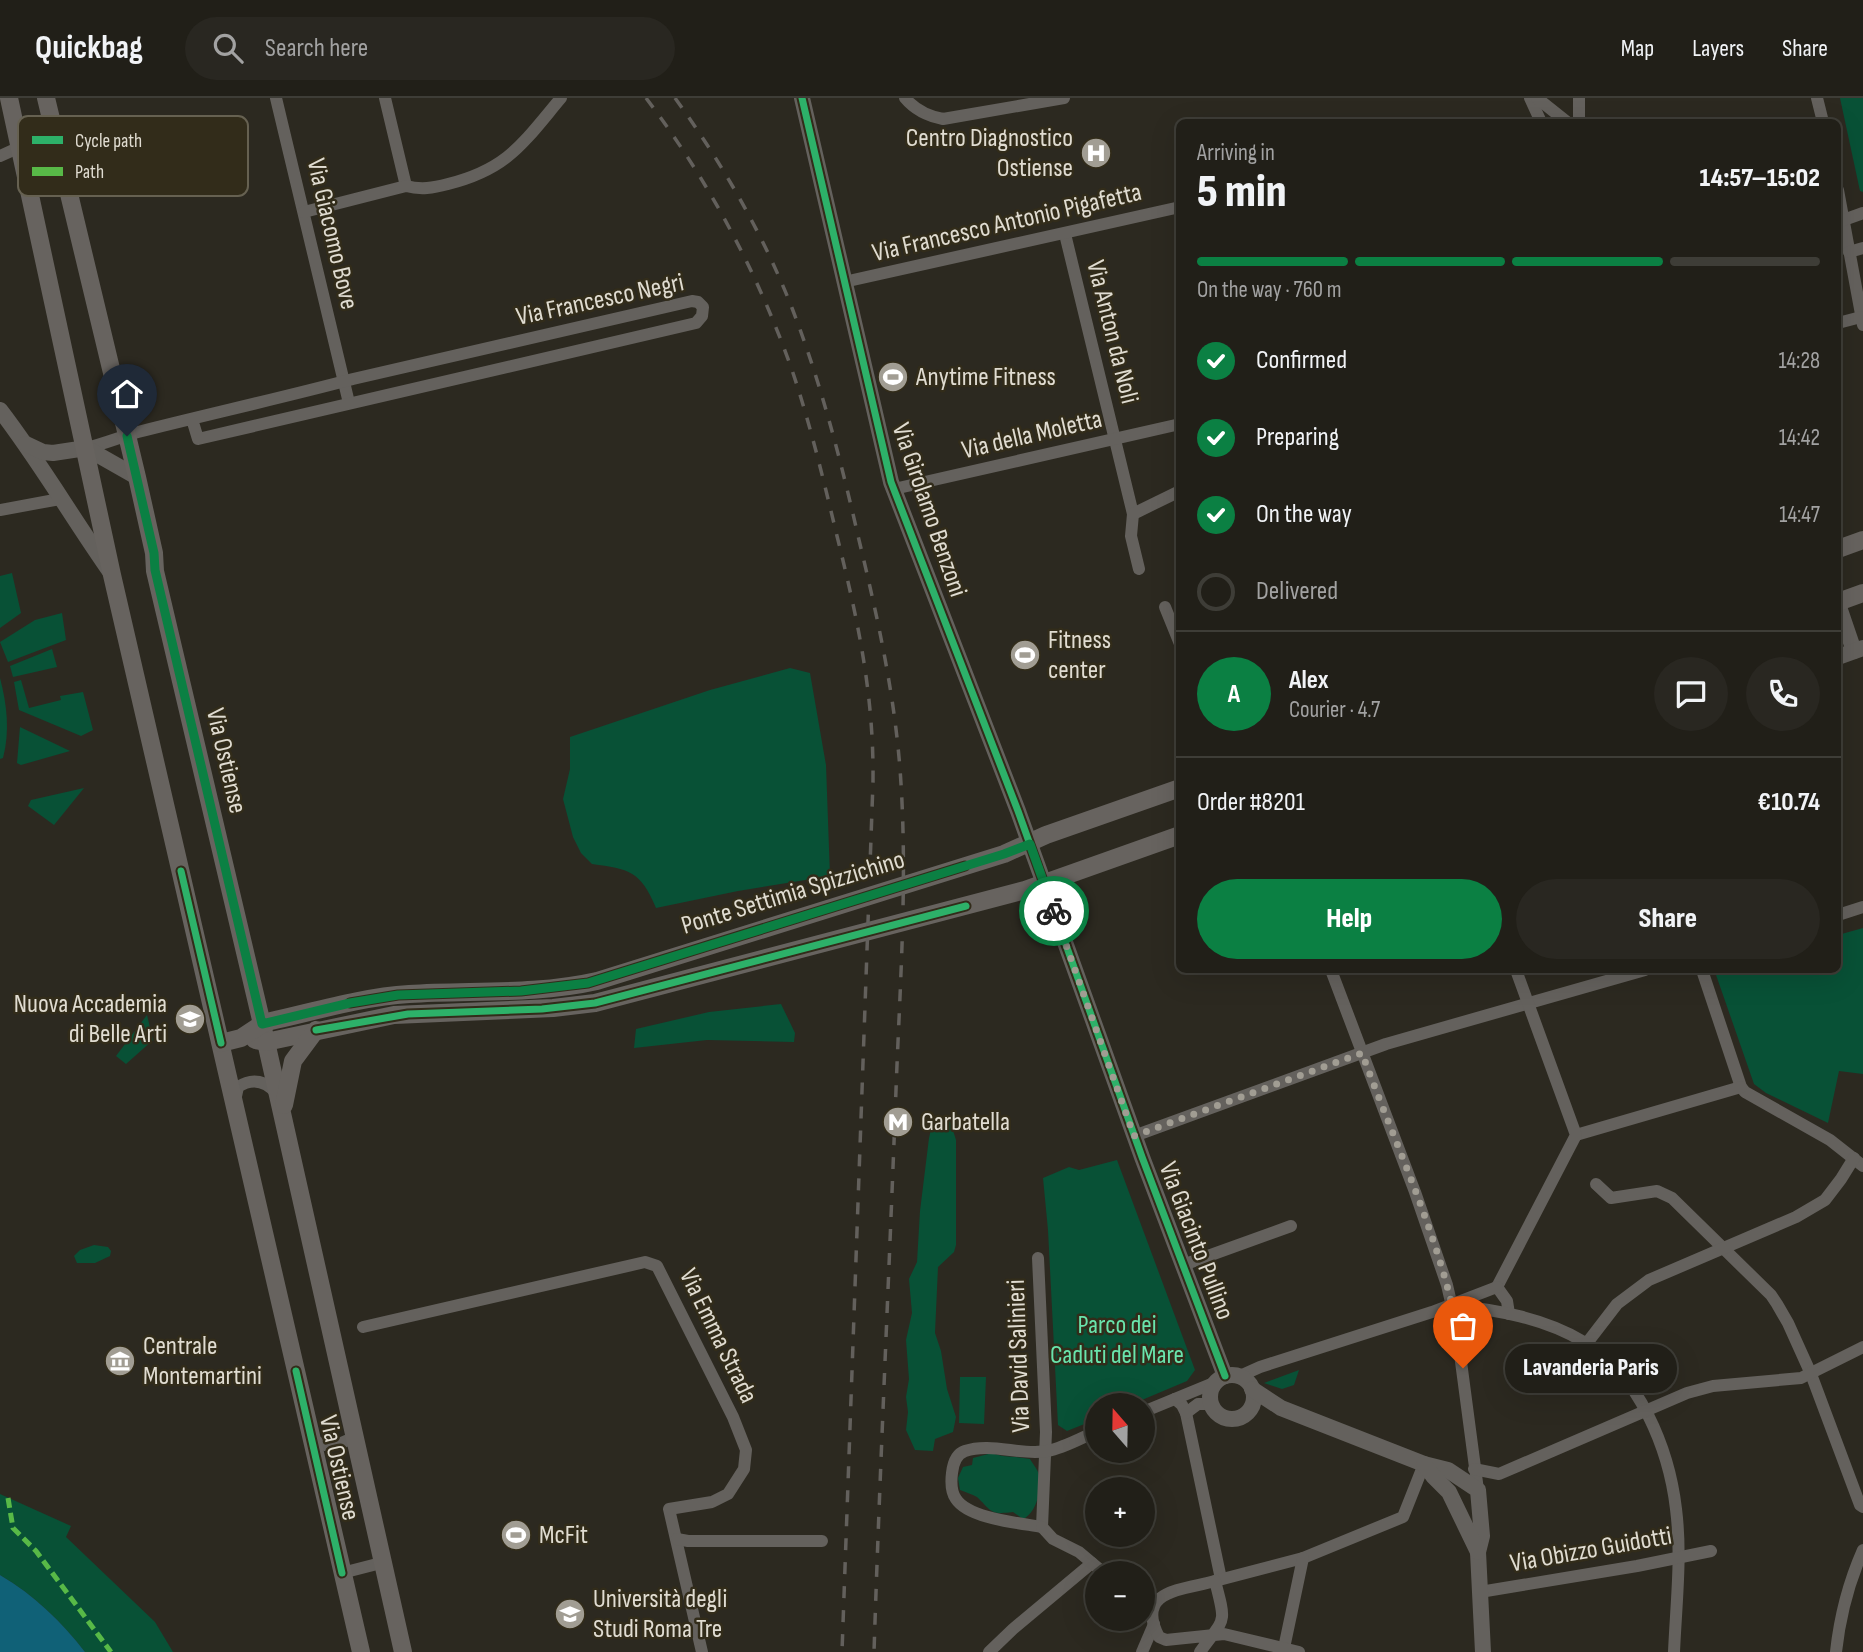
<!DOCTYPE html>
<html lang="en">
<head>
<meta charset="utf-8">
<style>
	:root { --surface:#211f18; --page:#292721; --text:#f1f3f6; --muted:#a2a2a2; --line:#3e3d37; --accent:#0b8043 }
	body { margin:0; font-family:"Sofia Sans Condensed",sans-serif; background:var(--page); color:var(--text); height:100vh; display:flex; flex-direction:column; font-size:26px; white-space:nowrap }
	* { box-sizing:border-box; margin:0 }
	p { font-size:23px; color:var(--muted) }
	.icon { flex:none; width:38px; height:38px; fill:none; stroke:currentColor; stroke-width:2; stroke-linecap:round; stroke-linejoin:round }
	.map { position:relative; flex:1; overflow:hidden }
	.panel { position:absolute; left:1176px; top:21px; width:665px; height:854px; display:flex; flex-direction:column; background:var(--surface); border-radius:10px; box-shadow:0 7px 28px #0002,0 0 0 2px var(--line) }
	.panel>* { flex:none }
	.needle { width:46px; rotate:340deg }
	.buttons { position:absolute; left:1085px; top:1295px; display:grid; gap:14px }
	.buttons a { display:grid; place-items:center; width:70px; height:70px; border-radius:50%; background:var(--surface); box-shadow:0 7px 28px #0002,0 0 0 2px var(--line); font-size:35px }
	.pin { position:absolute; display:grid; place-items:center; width:60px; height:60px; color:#fff; margin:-72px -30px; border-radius:50% 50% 50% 0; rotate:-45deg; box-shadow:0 0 7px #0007 }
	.pin .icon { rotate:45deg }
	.courier { position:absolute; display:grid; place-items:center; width:70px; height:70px; margin:-35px; border:5px solid #0b8043; border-radius:50%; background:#fff; color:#222; box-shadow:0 2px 9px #0007 }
	.bubble { position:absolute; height:49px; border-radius:24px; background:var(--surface); box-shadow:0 7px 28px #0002,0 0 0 2px var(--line); font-size:23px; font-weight:800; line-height:49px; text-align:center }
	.headline em { font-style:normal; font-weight:800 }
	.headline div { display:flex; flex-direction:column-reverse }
	.headline { display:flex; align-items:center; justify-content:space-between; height:119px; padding:0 21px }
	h1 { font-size:46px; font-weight:800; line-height:52px }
	.bar { display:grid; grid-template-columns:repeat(4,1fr); gap:10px 7px; align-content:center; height:84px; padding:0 21px }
	.bar i { height:9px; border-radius:5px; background:var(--line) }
	.bar .current { background:var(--accent) }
	.bar p { grid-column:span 4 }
	.line { display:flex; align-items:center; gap:18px; padding:0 21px; border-top:2px solid var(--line) }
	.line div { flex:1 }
	.round { display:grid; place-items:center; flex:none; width:74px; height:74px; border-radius:37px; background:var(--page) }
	ol { padding:0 21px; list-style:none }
	li { display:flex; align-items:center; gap:21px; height:77px }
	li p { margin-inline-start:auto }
	li .icon { padding:7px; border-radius:50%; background:var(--accent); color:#fff; stroke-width:4 }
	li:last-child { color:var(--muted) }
	li i { width:38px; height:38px; border:4px solid var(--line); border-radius:50% }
	.button { display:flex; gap:14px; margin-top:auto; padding:14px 21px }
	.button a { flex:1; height:80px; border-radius:42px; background:var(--accent); color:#fff; font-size:28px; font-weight:800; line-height:80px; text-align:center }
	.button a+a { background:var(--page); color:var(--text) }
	header { display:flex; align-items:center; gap:42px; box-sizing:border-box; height:98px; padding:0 35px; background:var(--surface); border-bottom:2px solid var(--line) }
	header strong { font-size:33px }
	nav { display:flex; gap:38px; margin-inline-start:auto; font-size:24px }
	.search { width:490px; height:63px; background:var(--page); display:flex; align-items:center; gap:18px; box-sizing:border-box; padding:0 24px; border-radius:38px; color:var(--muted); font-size:26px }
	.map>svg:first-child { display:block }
	.green { fill:#085136 }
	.water { fill:#106177 }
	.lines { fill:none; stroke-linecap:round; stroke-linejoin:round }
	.minor { stroke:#64615d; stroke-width:12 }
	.tertiary { stroke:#64615d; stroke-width:16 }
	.secondary { stroke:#67635f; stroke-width:18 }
	.rail { stroke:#63605c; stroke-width:3.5; stroke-dasharray:12 12; stroke-linecap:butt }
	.quiet { stroke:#58b947; stroke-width:5; stroke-dasharray:10 5; stroke-linecap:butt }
	.cycleway-casing { stroke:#322c1a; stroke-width:11 }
	.cycleway { stroke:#2db169; stroke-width:7 }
	.done { stroke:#a19d93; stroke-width:7; stroke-dasharray:0 12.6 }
	.route { stroke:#0b8043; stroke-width:9 }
	.labels { text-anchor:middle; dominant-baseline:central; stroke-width:5; stroke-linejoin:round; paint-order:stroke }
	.poi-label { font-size:26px; fill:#e0dcd1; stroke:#322c1a; text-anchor:start }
	.street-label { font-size:26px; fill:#e0dcd1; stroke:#322c1a }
	.park-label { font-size:26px; fill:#69e4ac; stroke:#322c1a }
	.key { fill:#322c1a; stroke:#666151; stroke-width:2 }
	.key-label { font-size:19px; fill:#e0dcd1 }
</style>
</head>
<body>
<header>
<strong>Quickbag</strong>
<div class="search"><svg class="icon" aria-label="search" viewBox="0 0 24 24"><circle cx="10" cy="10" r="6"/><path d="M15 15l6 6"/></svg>Search here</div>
<nav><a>Map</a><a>Layers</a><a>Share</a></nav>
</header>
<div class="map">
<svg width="1863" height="1554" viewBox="0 0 1863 1554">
	<rect width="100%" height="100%" fill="#2c2920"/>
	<g class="green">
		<path d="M1840 0H1863V94L1860 93Z"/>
		<path d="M12 475 21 515 0 530V478Z"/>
		<path d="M62 515 66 542 8 564 0 544 35 522Z"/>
		<path d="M52 551 57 569 13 579 10 568Z"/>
		<path d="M790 570 810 575 826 667 830 778 738 793 656 810C641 773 629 771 592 766L581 755 573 739 563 701 570 671V639L710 592Z"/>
		<path d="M0 580C7 607 10 633 3 660L0 661Z"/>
		<path d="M21 582 29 610 61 602 60 598 83 594 93 632 81 638 19 612 14 584Z"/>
		<path d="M20 629 70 653 21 667 17 665Z"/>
		<path d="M84 690 54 727 28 708 31 702Z"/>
		<path d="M1863 830V976L1839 973 1828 1025 1766 995 1754 986 1715 874 1723 872H1838V837Z"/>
		<path d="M781 906 795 935 794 944 707 942 634 950 636 931 709 914Z"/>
		<path d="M147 917 153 942 126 966 116 958Z"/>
		<path d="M934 1019 950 1023 956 1042V1147L954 1154 938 1169 935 1235 941 1253 947 1291 956 1319 953 1334 935 1341 933 1353 915 1352 906 1332 908 1314 906 1299 909 1281 906 1242 912 1215 909 1181 917 1164 920 1113 929 1040Z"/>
		<path d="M1117 1062 1195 1272 1187 1283 1130 1307H1097V1321L1067 1333 1058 1327 1048 1132 1043 1080 1069 1069 1079 1072Z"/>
		<path d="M94 1147 108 1149 111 1153 110 1158 95 1165H77L74 1158 80 1152Z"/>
		<path d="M1299 1272 1294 1287 1282 1291 1264 1285Z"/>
		<path d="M960 1279H986L984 1326 959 1325Z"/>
		<path d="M992 1355C1004 1360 1017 1358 1030 1361 1033 1366 1038 1372 1039 1377 1041 1393 1037 1414 1023 1421L1013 1414C989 1417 992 1413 977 1399 972 1396 965 1394 960 1392L958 1380 963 1369 972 1367 973 1360Z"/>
		<path d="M0 1396 71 1428 66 1439 155 1524 173 1554H85C61 1523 34 1497 0 1477Z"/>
	</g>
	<path class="water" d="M0 1477C34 1497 61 1523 85 1554H0Z"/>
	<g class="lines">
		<g class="minor">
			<path d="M276 0 349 305"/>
			<path d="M385 0 406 88"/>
			<path d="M905 0C915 12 927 18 943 21L1064 0"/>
			<path d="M1530 0 1541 24"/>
			<path d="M1537 0 1567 24"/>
			<path d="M1579 0V24"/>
			<path d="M1817 0 1823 24"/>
			<path d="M0 58 20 49"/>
			<path d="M1838 92 1863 227"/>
			<path d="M304 114 406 88C421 92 433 90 448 86 508 71 523 45 561 0"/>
			<path d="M1838 124 1863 115"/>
			<path d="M1065 136 1133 416 1131 438 1139 471"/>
			<path d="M1849 154 1863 150"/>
			<path d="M844 184 1180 109"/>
			<path d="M1838 225 1861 219"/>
			<path d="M86 350C104 346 120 339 138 334 209 316 281 300 353 281L692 203 698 204 703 209 702 218 696 225 198 341 192 321"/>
			<path d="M894 391 1180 326"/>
			<path d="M0 412 60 401"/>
			<path d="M1133 416 1180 393"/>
			<path d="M1165 509 1180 546"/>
			<path d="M1838 817 1863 809"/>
			<path d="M1331 872 1415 1094 1447 1187 1456 1226 1478 1392"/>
			<path d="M1702 872 1741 989 1745 994 1830 1042 1863 1068"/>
			<path d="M235 1003 238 989C253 979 266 983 277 996"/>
			<path d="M1576 1037 1741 989"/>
			<path d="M1134 1038 1386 946 1645 872"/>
			<path d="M1596 1086 1611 1100 1657 1093 1672 1100 1771 1197 1777 1206 1788 1225 1811 1276 1860 1407 1863 1409"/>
			<path d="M1038 1160 1046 1334 1042 1429"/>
			<path d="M1183 1167 1291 1128"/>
			<path d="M1497 1189 1576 1037 1516 872"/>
			<path d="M1497 1189 1507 1203 1509 1216"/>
			<path d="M1452 1207C1497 1212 1545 1220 1584 1244 1639 1276 1669 1351 1676 1411 1682 1458 1676 1507 1674 1554"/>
			<path d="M363 1229 645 1164 657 1168 733 1319 746 1352 744 1371 728 1396 712 1404 669 1411 702 1554"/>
			<path d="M1587 1245 1617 1206 1649 1182 1796 1119 1825 1102 1841 1081 1854 1060"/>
			<path d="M1240 1278 1260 1269 1432 1214 1497 1189"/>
			<path d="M1175 1301 1182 1307 1186 1315 1221 1481"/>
			<path d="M1143 1314 1216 1284"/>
			<path d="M1186 1315 1198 1306H1211"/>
			<path d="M311 1340C327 1352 337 1348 354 1339"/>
			<path d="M1474 1371 1499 1376 1687 1295 1713 1288 1801 1280 1863 1249"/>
			<path d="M1042 1429C1020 1425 969 1421 956 1401 951 1394 951 1383 952 1375 953 1366 956 1356 965 1353 991 1344 1021 1358 1047 1353 1064 1350 1081 1340 1097 1333"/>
			<path d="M1042 1429 1053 1441 1079 1454 1104 1475"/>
			<path d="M677 1441 688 1443H822"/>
			<path d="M342 1475 381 1465"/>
			<path d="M1215 1483 1303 1460 1403 1419 1424 1366"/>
			<path d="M1480 1494 1637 1468 1711 1453"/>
			<path d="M1284 1550 1303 1460"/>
			<path d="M989 1554 1013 1531 1092 1465"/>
			<path d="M1142 1554 1154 1526"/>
			<path d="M1200 1554C1225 1519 1227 1528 1215 1483 1183 1492 1134 1492 1159 1539L1166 1542 1224 1536 1299 1554"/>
			<path d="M1836 1554C1840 1517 1848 1486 1863 1452"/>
		</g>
		<g class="tertiary">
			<path d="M802 0 891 384 1018 713 1142 1059 1225 1278"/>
			<path d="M0 312C40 364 73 421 111 475"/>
			<path d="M26 346 43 354 53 355 86 350 137 379"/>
			<path d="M1838 506 1854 553"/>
			<path d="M1838 559 1863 550"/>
			<circle cx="1232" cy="1299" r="22"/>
			<path d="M1252 1291 1281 1310 1424 1366 1448 1372 1478 1392 1482 1438 1478 1454 1483 1554"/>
			<path d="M1424 1366 1433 1378 1449 1394 1478 1454"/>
		</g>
		<g class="secondary">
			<path d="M9 0 112 477 361 1554"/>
			<path d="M46 0 137 379 154 455 155 473 262 926 403 1554"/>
			<path d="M1838 451 1863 442"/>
			<path d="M1838 504 1863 495"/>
			<path d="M255 942 266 944 394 917 553 910 595 905 1025 792 1180 737"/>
			<path d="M221 945 241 940 262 926 271 923C316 913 362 899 409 896 472 892 535 897 597 883L1004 756 1046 737 1180 690"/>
			<path d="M284 1007 293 963 316 932"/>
		</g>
		<g class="rail">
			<path d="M646 0C709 83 759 177 793 275 811 329 824 384 837 438 858 523 874 596 873 684L842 1554"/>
			<path d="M675 0C722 65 763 136 792 210 821 285 841 363 859 442 877 517 894 593 900 671 908 777 900 885 896 992 889 1179 880 1367 874 1554"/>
		</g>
		<path class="quiet" d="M8 1400 13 1430 36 1453 111 1554"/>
		<g class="cycleway-casing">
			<g id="cycleway">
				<path d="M802 0 891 384 1018 713 1142 1059 1225 1278"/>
				<path d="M181 773 221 945"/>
				<path d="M350 905 398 897 521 893 588 885 965 768"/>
				<path d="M316 932 408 916 542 911 595 905 966 808"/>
				<path d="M296 1273 342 1475"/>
			</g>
		</g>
		<use href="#cycleway" class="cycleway"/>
	</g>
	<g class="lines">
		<path class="done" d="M1054 813 1134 1038 1362 955C1392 1038 1431 1120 1452 1207 1457 1228 1459 1249 1463 1270"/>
		<path class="route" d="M127 338 154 455 155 472 262 926 350 905 398 897 521 893 588 885 1004 756 1030 746 1054 813"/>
	</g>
	<defs>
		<g id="hospital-disc" transform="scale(1.575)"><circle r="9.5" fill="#a19d93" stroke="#322c1a"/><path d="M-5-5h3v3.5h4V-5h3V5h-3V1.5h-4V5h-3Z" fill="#fff"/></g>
		<g id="stadium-disc" transform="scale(1.575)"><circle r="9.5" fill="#a19d93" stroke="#322c1a"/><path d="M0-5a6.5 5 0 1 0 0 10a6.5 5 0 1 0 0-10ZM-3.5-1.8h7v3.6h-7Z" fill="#fff"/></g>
		<g id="university-disc" transform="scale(1.575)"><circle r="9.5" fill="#a19d93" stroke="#322c1a"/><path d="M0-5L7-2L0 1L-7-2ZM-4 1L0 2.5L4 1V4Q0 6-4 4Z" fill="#fff"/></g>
		<g id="metro-disc" transform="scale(1.575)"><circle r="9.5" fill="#a19d93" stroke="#322c1a"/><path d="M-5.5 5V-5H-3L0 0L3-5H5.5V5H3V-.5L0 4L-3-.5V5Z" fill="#fff"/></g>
		<g id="museum-disc" transform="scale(1.575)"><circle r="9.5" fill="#a19d93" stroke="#322c1a"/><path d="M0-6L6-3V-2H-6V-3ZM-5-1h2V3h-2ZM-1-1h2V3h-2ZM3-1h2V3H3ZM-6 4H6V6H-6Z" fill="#fff"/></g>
	</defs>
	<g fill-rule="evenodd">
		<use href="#hospital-disc" x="1096" y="55"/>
		<use href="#stadium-disc" x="893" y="279"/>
		<use href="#stadium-disc" x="1025" y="557"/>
		<use href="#university-disc" x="190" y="921"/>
		<use href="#metro-disc" x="898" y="1024"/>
		<use href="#museum-disc" x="120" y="1263"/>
		<use href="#stadium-disc" x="516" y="1437"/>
		<use href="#university-disc" x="570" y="1516"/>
	</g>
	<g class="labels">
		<g class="poi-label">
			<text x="1073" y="40" text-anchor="end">Centro Diagnostico<tspan x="1073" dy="30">Ostiense</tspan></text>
			<text x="916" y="279">Anytime Fitness</text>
			<text x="1048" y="542">Fitness<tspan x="1048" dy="30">center</tspan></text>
			<text x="167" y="906" text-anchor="end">Nuova Accademia<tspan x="167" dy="30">di Belle Arti</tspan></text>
			<text x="921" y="1024">Garbatella</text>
			<text x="143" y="1248">Centrale<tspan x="143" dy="30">Montemartini</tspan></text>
			<text x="539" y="1437">McFit</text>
			<text x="593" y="1501">Università degli<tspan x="593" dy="30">Studi Roma Tre</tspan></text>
		</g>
		<g class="street-label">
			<text transform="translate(1007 125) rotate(-13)">Via Francesco Antonio Pigafetta</text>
			<text transform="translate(332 136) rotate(77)">Via Giacomo Bove</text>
			<text transform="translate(600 202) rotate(-12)">Via Francesco Negri</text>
			<text transform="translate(1112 234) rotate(76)">Via Anton da Noli</text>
			<text transform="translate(1032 337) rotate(-13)">Via della Moletta</text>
			<text transform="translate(929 412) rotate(71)">Via Girolamo Benzoni</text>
			<text transform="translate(226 663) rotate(77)">Via Ostiense</text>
			<text transform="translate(793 795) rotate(-17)">Ponte Settimia Spizzichino</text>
			<text transform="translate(1196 1143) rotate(69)">Via Giacinto Pullino</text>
			<text transform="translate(718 1238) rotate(64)">Via Emma Strada</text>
			<text transform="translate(1019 1258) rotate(-92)">Via David Salinieri</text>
			<text transform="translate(339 1370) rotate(77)">Via Ostiense</text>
			<text transform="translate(1591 1452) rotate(-10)">Via Obizzo Guidotti</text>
		</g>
		<g class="park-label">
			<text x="1117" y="1227">Parco dei<tspan x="1117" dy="30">Caduti del Mare</tspan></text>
		</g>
	</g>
	<rect x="18" y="18" width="230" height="80" rx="10" class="key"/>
	<rect x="32" y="38" width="31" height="8" fill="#2db169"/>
	<rect x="32" y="69" width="31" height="9" fill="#58b947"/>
	<g class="key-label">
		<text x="75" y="49">Cycle path</text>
		<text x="75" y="80">Path</text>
	</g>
</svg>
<div class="buttons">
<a><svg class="needle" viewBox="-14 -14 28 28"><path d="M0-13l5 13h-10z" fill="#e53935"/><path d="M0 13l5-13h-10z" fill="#a2a2a2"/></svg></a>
<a>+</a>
<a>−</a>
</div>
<div class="pin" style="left:1463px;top:1270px;background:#ea580c"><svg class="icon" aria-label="bag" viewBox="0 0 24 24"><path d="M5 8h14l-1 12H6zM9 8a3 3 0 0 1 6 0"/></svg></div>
<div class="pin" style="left:127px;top:338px;background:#1f2937"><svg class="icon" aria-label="home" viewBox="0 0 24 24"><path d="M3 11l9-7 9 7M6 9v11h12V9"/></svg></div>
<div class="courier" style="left:1054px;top:813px"><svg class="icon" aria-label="bike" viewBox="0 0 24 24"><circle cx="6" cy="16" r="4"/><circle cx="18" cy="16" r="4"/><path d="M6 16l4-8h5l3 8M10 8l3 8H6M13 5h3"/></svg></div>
<div class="bubble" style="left:1505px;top:1246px;width:172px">Lavanderia Paris</div>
<section class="panel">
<div class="headline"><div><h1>5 min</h1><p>Arriving in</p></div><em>14:57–15:02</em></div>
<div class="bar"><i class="current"></i><i class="current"></i><i class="current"></i><i></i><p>On the way · 760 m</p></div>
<ol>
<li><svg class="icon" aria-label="check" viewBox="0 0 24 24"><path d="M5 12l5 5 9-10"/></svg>Confirmed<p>14:28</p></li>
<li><svg class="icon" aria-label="check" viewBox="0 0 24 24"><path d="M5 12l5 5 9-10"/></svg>Preparing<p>14:42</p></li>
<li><svg class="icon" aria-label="check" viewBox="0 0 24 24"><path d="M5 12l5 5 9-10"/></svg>On the way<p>14:47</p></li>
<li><i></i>Delivered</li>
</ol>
<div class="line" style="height:126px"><b class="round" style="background:var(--accent);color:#fff">A</b><div><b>Alex</b><p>Courier · 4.7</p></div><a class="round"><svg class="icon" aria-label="chat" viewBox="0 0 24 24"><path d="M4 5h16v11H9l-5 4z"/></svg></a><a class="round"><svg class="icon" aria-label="phone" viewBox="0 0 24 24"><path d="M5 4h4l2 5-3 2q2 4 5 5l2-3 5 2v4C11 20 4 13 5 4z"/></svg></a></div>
<div class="line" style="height:91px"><div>Order #8201</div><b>€10.74</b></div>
<div class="button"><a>Help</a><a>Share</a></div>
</section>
</div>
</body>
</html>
